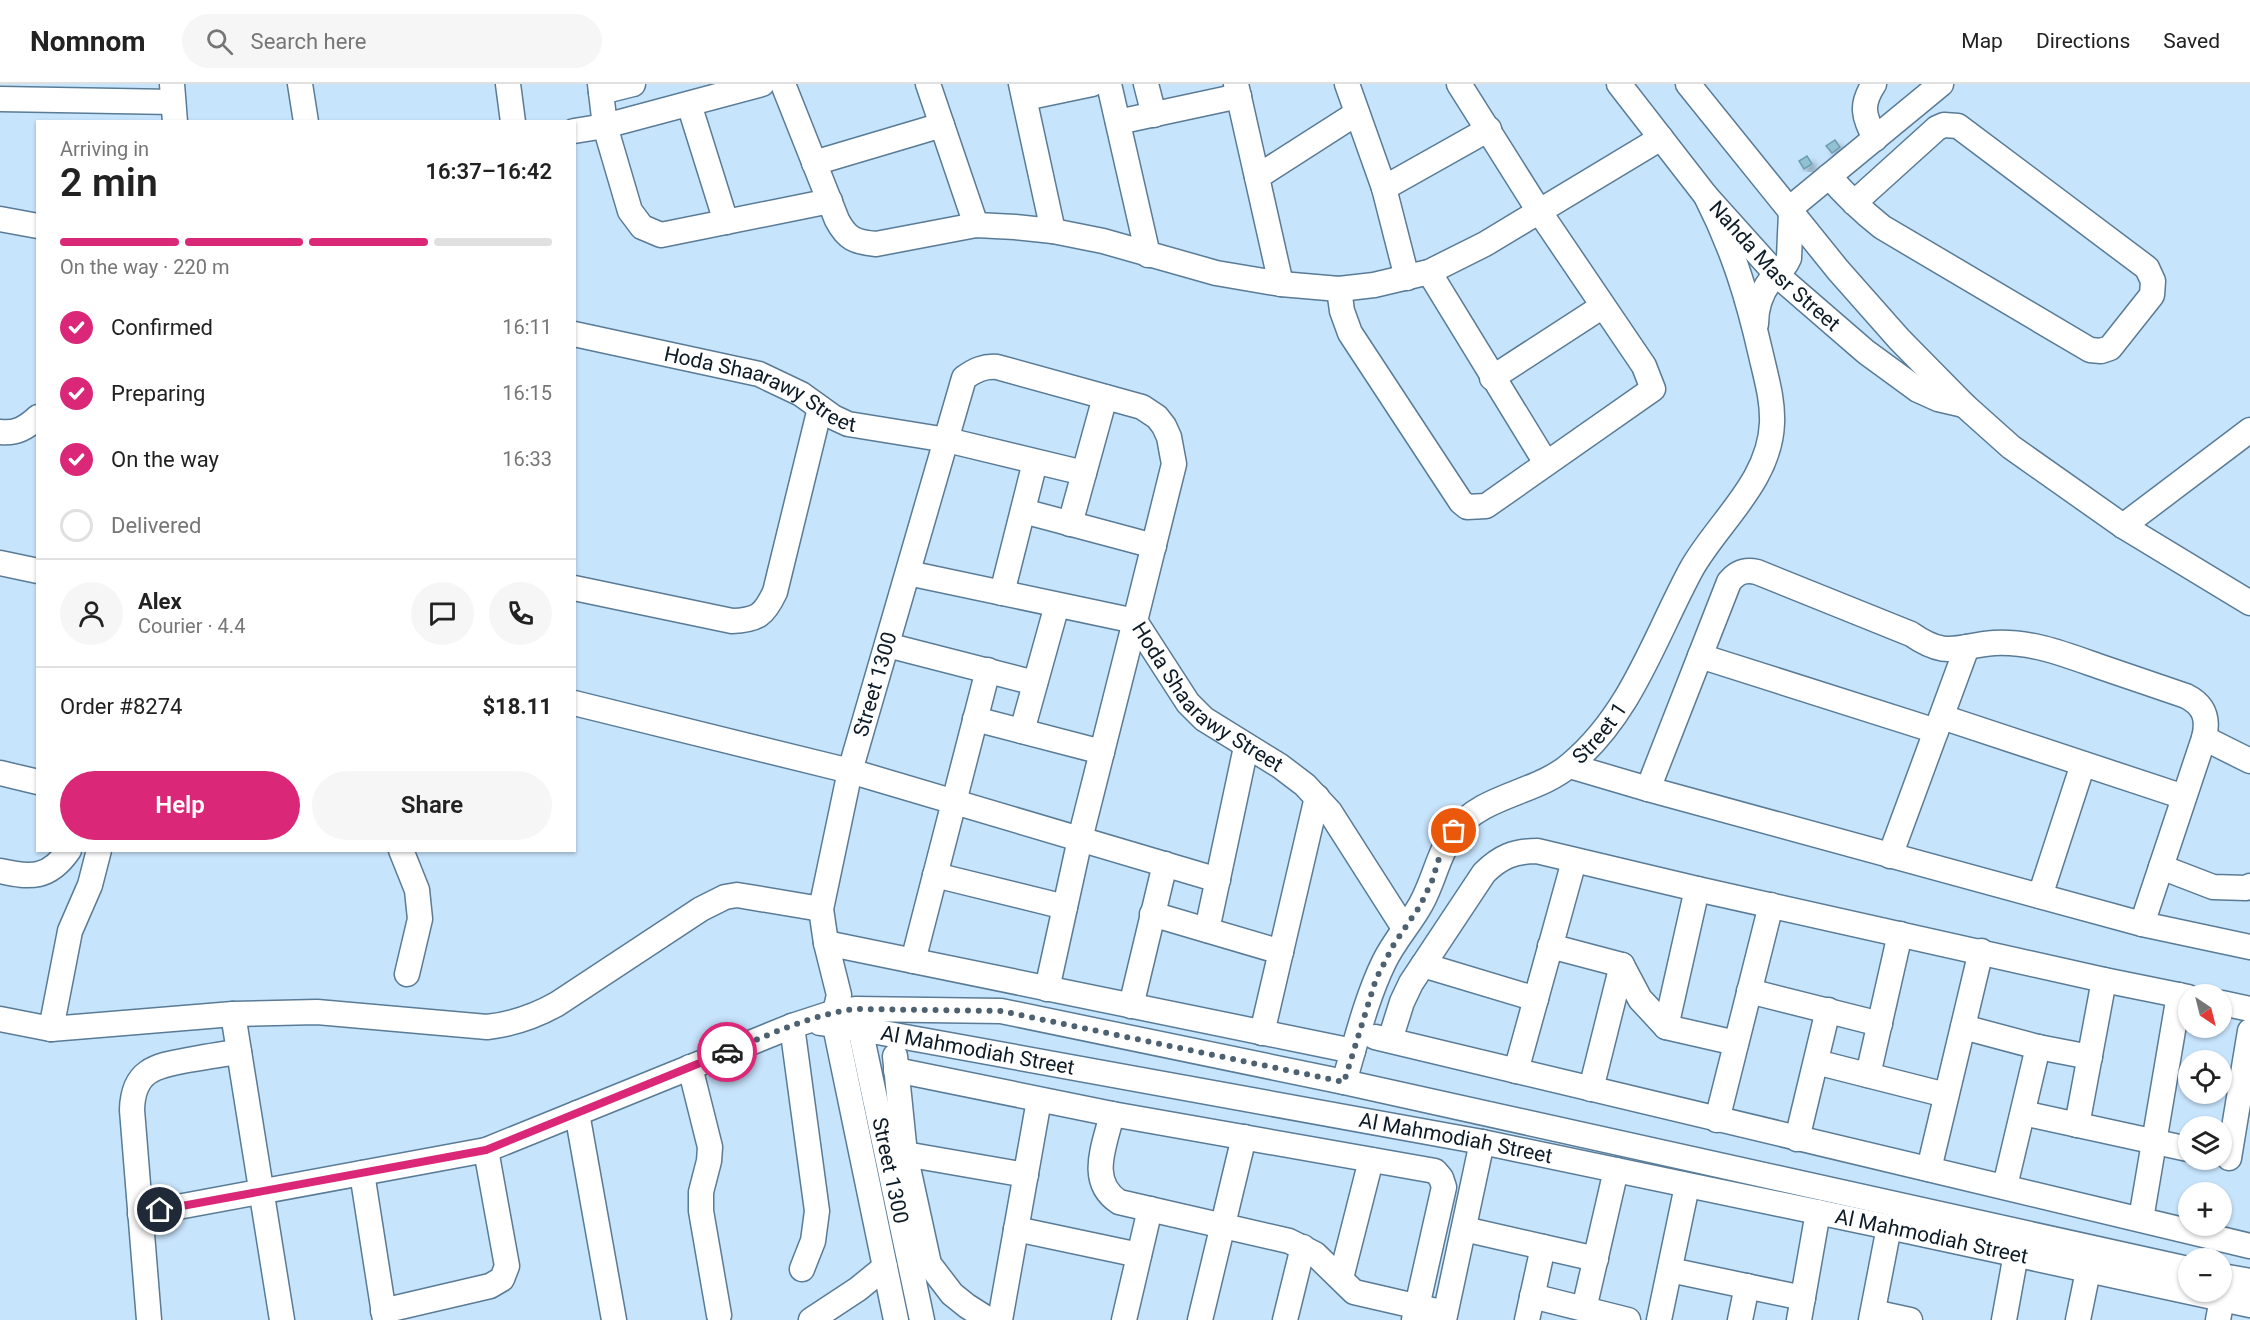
<!DOCTYPE html>
<html lang="en">
<head>
<meta charset="utf-8">
<style>
	:root { --surface:#fff; --page:#f6f6f6; --text:#222; --muted:#767676; --line:#e0e0e0; --accent:#db2777 }
	body { margin:0; font-family:Roboto,sans-serif; background:var(--page); color:var(--text); height:100vh; display:flex; flex-direction:column; font-size:22px; white-space:nowrap }
	* { box-sizing:border-box; margin:0 }
	p { font-size:20px; color:var(--muted) }
	.icon { flex:none; width:33px; height:33px; fill:none; stroke:currentColor; stroke-width:2; stroke-linecap:round; stroke-linejoin:round }
	.map { position:relative; flex:1; overflow:hidden }
	.drawer { position:absolute; left:36px; top:36px; width:540px; height:732px; display:flex; flex-direction:column; background:var(--surface); border-radius:0px; box-shadow:0 2px 4px #0004 }
	.drawer>* { flex:none }
	.needle { width:39px; rotate:145deg }
	.tools { position:absolute; left:2178px; top:900px; display:grid; gap:12px }
	.tools a { display:grid; place-items:center; width:54px; height:54px; border-radius:50%; background:var(--surface); box-shadow:0 2px 4px #0004; font-size:30px }
	.pin { position:absolute; display:grid; place-items:center; width:51px; height:51px; color:#fff; margin:-26px; border:3px solid #fff; border-radius:50%; box-shadow:0 2px 6px #0007 }
	.courier { position:absolute; display:grid; place-items:center; width:60px; height:60px; margin:-30px; border:4px solid #db2777; border-radius:50%; background:#fff; color:#222; box-shadow:0 2px 8px #0007 }
	.overview em { font-style:normal; font-weight:600 }
	.overview div { display:flex; flex-direction:column-reverse }
	.overview { display:flex; align-items:center; justify-content:space-between; height:102px; padding:0 24px }
	h1 { font-size:39px; font-weight:600; line-height:45px }
	.bar { display:grid; grid-template-columns:repeat(4,1fr); gap:9px 6px; align-content:center; height:72px; padding:0 24px }
	.bar i { height:8px; border-radius:4px; background:var(--line) }
	.bar .current { background:var(--accent) }
	.bar p { grid-column:span 4 }
	.line { display:flex; align-items:center; gap:15px; padding:0 24px; border-top:2px solid var(--line) }
	.line div { flex:1 }
	.round { display:grid; place-items:center; flex:none; width:63px; height:63px; border-radius:32px; background:var(--page) }
	ol { padding:0 24px; list-style:none }
	li { display:flex; align-items:center; gap:18px; height:66px }
	li p { margin-inline-start:auto }
	li .icon { padding:6px; border-radius:50%; background:var(--accent); color:#fff; stroke-width:4 }
	li:last-child { color:var(--muted) }
	li i { width:33px; height:33px; border:3px solid var(--line); border-radius:50% }
	.cta { display:flex; gap:12px; margin-top:auto; padding:12px 24px }
	.cta a { flex:1; height:69px; border-radius:36px; background:var(--accent); color:#fff; font-size:24px; font-weight:600; line-height:69px; text-align:center }
	.cta a+a { background:var(--page); color:var(--text) }
	header { display:flex; align-items:center; gap:36px; box-sizing:border-box; height:84px; padding:0 30px; background:var(--surface); border-bottom:2px solid var(--line) }
	header strong { font-size:28px }
	nav { display:flex; gap:33px; margin-inline-start:auto; font-size:21px }
	.search { width:420px; height:54px; background:var(--page); display:flex; align-items:center; gap:15px; box-sizing:border-box; padding:0 21px; border-radius:33px; color:var(--muted); font-size:22px }
	.map>svg:first-child { display:block }
	.building { fill:#91c1d4; stroke:#6e9daf; stroke-width:1.5; filter:url(#shadow) }
	.lines { fill:none; stroke-linecap:round; stroke-linejoin:round }
	.minor-casing { stroke:#597b96; stroke-width:27 }
	.minor { stroke:#fff; stroke-width:24 }
	.done { stroke:#4e6171; stroke-width:6; stroke-dasharray:0 10.8 }
	.route { stroke:#db2777; stroke-width:8 }
	.labels { text-anchor:middle; dominant-baseline:central; stroke-width:4.5; stroke-linejoin:round; paint-order:stroke }
	.street-label { font-size:21px; fill:#0d1b26; stroke:#fff }
</style>
</head>
<body>
<header>
<strong>Nomnom</strong>
<div class="search"><svg class="icon" aria-label="search" viewBox="0 0 24 24"><circle cx="10" cy="10" r="6"/><path d="M15 15l6 6"/></svg>Search here</div>
<nav><a>Map</a><a>Directions</a><a>Saved</a></nav>
</header>
<div class="map">
<svg width="2250" height="1236" viewBox="0 0 2250 1236">
	<defs>
		<filter id="shadow"><feDropShadow dx="5.5" dy="5.5" stdDeviation="3" flood-color="#0004"/></filter>
	</defs>
	<rect width="100%" height="100%" fill="#c7e4fd"/>
	<g class="building">
		<path d="M1835 56 1840 63 1832 69 1826 62Z"/>
		<path d="M1807 72 1812 80 1804 85 1799 77Z"/>
	</g>
	<g class="lines">
		<g class="minor-casing">
			<g id="minor">
				<path d="M172 0 175 38"/>
				<path d="M300 0 306 38"/>
				<path d="M508 0 513 38"/>
				<path d="M600 0 605 42 630 127 642 143 661 151 830 117"/>
				<path d="M783 0 837 136C847 155 855 158 876 160L976 141 1015 143 1053 147 1103 157 1216 189 1281 200 1339 205 1374 201 1429 188 1485 160 1661 54"/>
				<path d="M928 0 976 141"/>
				<path d="M1021 0 1053 147"/>
				<path d="M1109 0 1148 171"/>
				<path d="M1146 0 1154 31"/>
				<path d="M1236 0 1281 200"/>
				<path d="M1347 0 1384 104 1407 194"/>
				<path id="s1" d="M1619 0 1706 112 1777 191 1866 268 1918 306 1938 315 1964 321"/>
				<path d="M1688 0 1838 186 1899 255 1964 321 2011 363 2123 442 2250 519"/>
				<path d="M1874 0C1859 23 1865 33 1875 55"/>
				<path d="M601 8 633 0"/>
				<path d="M1025 14 1092 0"/>
				<path d="M0 15 173 18"/>
				<path d="M689 20 726 138"/>
				<path d="M1118 38 1239 12"/>
				<path d="M574 47 605 42 762 0"/>
				<path d="M814 79 942 41"/>
				<path d="M1829 92C1845 111 1862 127 1882 143L2090 266 2101 267 2110 264 2152 211 2153 197 2147 184 1958 42 1944 41 1937 44 1854 119"/>
				<path d="M1257 93 1357 29"/>
				<path d="M1384 104 1489 45"/>
				<path d="M0 135 38 142"/>
				<path d="M1429 188 1546 379"/>
				<path d="M1339 205 1342 227 1350 249 1461 418 1467 423 1486 422 1653 305 1644 282 1539 127 1459 0"/>
				<path d="M1756 240C1756 225 1761 209 1770 197 1778 189 1785 184 1789 174L1791 128 1794 121 1941 0"/>
				<path id="s2" d="M574 250 759 290 801 310 833 333 848 340 947 356 1084 389"/>
				<path d="M1492 294 1603 222"/>
				<path d="M0 348C16 350 26 344 38 333"/>
				<path d="M1023 427 1154 462"/>
				<path d="M1070 440 1105 313"/>
				<path d="M2123 442 2250 346"/>
				<path d="M0 479 38 487"/>
				<path d="M908 489 1135 537 1080 755 1047 905"/>
				<path d="M574 504 732 537C758 536 764 531 775 508L820 324"/>
				<path d="M1002 509 1035 378"/>
				<path d="M887 561 1035 599"/>
				<path d="M1700 572 1936 647"/>
				<path d="M574 619 850 687 1218 796"/>
				<path d="M1942 633 2184 713"/>
				<path d="M975 635 1102 668"/>
				<path d="M1022 647 1057 521"/>
				<path d="M2204 654 2250 677"/>
				<path d="M1570 682 1648 705 2142 840 2250 863"/>
				<path d="M0 689 38 698"/>
				<path d="M1648 705 1729 498C1737 488 1745 485 1757 488L1911 550C1947 575 1956 562 1994 559 2031 557 2064 570 2098 582 2127 592 2156 602 2186 612 2204 621 2209 634 2204 654L2142 840"/>
				<path d="M401 766 417 806 420 835 407 890"/>
				<path d="M1890 772 1967 563"/>
				<path d="M2161 783 2213 803 2246 804 2250 802"/>
				<path d="M0 787C31 794 49 795 69 766"/>
				<path d="M935 791 1065 823"/>
				<path d="M2040 812 2083 680"/>
				<path d="M1152 830 1281 868"/>
				<path d="M1207 846 1246 663"/>
				<path d="M826 859 1353 967"/>
				<path d="M1550 862 1622 881 1640 915 1666 943 1736 959"/>
				<path d="M913 877 988 586"/>
				<path d="M1423 881 1536 915"/>
				<path d="M1749 907 1880 940"/>
				<path d="M2222 919 2250 925"/>
				<path d="M1131 922 1165 780"/>
				<path d="M233 930 282 1236"/>
				<path id="s3" d="M857 930 922 1236"/>
				<path d="M0 935 51 945 233 930 317 928 487 943C513 940 534 933 557 920L701 825 725 813 737 811 821 825"/>
				<path id="s4" d="M820 939 861 945 1482 1058 1889 1143 2250 1221"/>
				<path d="M792 942 817 1127 813 1157 802 1185"/>
				<path d="M1666 943 1697 805"/>
				<path d="M1963 943 2038 963 2090 973"/>
				<path d="M51 945 70 847 90 801 99 766"/>
				<path d="M1262 949 1317 713"/>
				<path d="M1375 953 2250 1162"/>
				<path d="M1390 956 1402 918 1411 899 1484 789C1500 773 1514 767 1537 767L1697 805 2104 896 2188 913"/>
				<path d="M895 972 905 1070 929 1180 952 1210 967 1222 989 1236"/>
				<path d="M1816 978 1946 1011"/>
				<path d="M690 983 710 1063 709 1077 701 1108V1127L719 1231"/>
				<path d="M896 986 1112 1030 1435 1087 1441 1094 1444 1103 1414 1236"/>
				<path d="M1516 987 1574 777"/>
				<path d="M1868 991 1900 850"/>
				<path id="s5" d="M1344 998C1356 958 1366 915 1384 878 1394 857 1410 840 1421 820 1434 797 1438 770 1454 748 1482 710 1537 710 1571 680 1632 629 1655 552 1692 484 1719 437 1770 397 1772 339 1773 316 1766 293 1761 271 1748 214 1733 165 1706 112"/>
				<path d="M1591 1005 1622 881"/>
				<path d="M577 1029 614 1236"/>
				<path d="M2023 1029 2188 1065"/>
				<path d="M1112 1030C1105 1061 1087 1097 1119 1118L1289 1157 1315 1170 1354 1208 1445 1229"/>
				<path d="M1717 1036 1771 821"/>
				<path d="M2077 1041 2104 896"/>
				<path d="M1797 1055 1828 926"/>
				<path d="M905 1070 1026 1091"/>
				<path d="M2229 1074 2250 947"/>
				<path d="M1929 1085 1981 867"/>
				<path d="M362 1089 385 1236"/>
				<path d="M2005 1102 2038 963"/>
				<path d="M140 1130 486 1066 792 942 835 928 855 925 1001 927 1344 998 2188 1185"/>
				<path d="M2141 1135 2179 911"/>
				<path d="M1016 1145 1139 1171"/>
				<path d="M1464 1145 1596 1175"/>
				<path d="M1670 1186 1803 1214"/>
				<path d="M2222 1192 2250 1197"/>
				<path d="M1341 1194 1371 1076"/>
				<path d="M1532 1212 1628 1236"/>
				<path d="M1584 1225 1616 1086"/>
				<path d="M383 1227 490 1202 502 1195 507 1182 486 1066"/>
				<path d="M1873 1228 1910 1236"/>
				<path d="M149 1236 132 1026C133 987 154 982 188 976 205 973 222 970 239 968"/>
				<path d="M811 1236 858 1205 885 1183"/>
				<path id="s6" d="M896 1236 835 942V928L839 911 826 859 821 825 850 687 964 294C975 286 984 282 997 283L1142 323 1157 333 1164 342 1169 353 1174 380 1135 537 1188 619 1204 635 1280 682 1305 701 1330 728 1404 844"/>
				<path d="M1000 1236 1039 1016"/>
				<path d="M1124 1236 1150 1125"/>
				<path d="M1200 1236 1244 1053"/>
				<path d="M1285 1236 1303 1163"/>
				<path d="M1444 1236 1482 1058"/>
				<path d="M1527 1236 1543 1163"/>
				<path d="M1659 1236 1687 1102"/>
				<path d="M1740 1236 1747 1202"/>
				<path d="M1799 1236 1818 1128"/>
				<path d="M1871 1236 1889 1143"/>
				<path d="M2004 1236 2016 1170"/>
				<path d="M2078 1236 2088 1187"/>
				<path d="M2218 1236 2222 1215"/>
			</g>
		</g>
		<use href="#minor" class="minor"/>
	</g>
	<g class="lines">
		<path class="done" d="M727 968C769 951 810 931 855 925L1001 927 1344 998 1376 895 1394 860 1420 822 1432 797 1440 771 1454 747"/>
		<path class="route" d="M160 1126 486 1066 727 968"/>
	</g>
	<g class="labels">
		<g class="street-label">
			<text stroke="none"><textPath href="#s1" startOffset="240">Nahda Masr Street</textPath></text>
			<text stroke="none"><textPath href="#s2" startOffset="196">Hoda Shaarawy Street</textPath></text>
			<text stroke="none"><textPath href="#s6" startOffset="651">Street 1300</textPath></text>
			<text stroke="none"><textPath href="#s6" startOffset="1494">Hoda Shaarawy Street</textPath></text>
			<text stroke="none"><textPath href="#s5" startOffset="454">Street 1</textPath></text>
			<text stroke="none"><textPath href="#s4" startOffset="160">Al Mahmodiah Street</textPath></text>
			<text stroke="none"><textPath href="#s4" startOffset="646">Al Mahmodiah Street</textPath></text>
			<text stroke="none"><textPath href="#s3" startOffset="160">Street 1300</textPath></text>
			<text stroke="none"><textPath href="#s4" startOffset="1132">Al Mahmodiah Street</textPath></text>
		</g>
	</g>
</svg>
<div class="tools">
<a><svg class="needle" viewBox="-14 -14 28 28"><path d="M0-13l5 13h-10z" fill="#e53935"/><path d="M0 13l5-13h-10z" fill="#767676"/></svg></a>
<a><svg class="icon" aria-label="locate" viewBox="0 0 24 24"><circle cx="12" cy="12" r="6"/><path d="M12 2v4M12 18v4M2 12h4M18 12h4"/></svg></a>
<a><svg class="icon" aria-label="layers" viewBox="0 0 24 24"><path d="M12 4l9 5-9 5-9-5zM3 14l9 5 9-5"/></svg></a>
<a>+</a>
<a>−</a>
</div>
<div class="pin" style="left:1454px;top:747px;background:#ea580c"><svg class="icon" aria-label="bag" viewBox="0 0 24 24"><path d="M5 8h14l-1 12H6zM9 8a3 3 0 0 1 6 0"/></svg></div>
<div class="pin" style="left:160px;top:1126px;background:#1f2937"><svg class="icon" aria-label="home" viewBox="0 0 24 24"><path d="M3 11l9-7 9 7M6 9v11h12V9"/></svg></div>
<div class="courier" style="left:727px;top:968px"><svg class="icon" aria-label="car" viewBox="0 0 24 24"><path d="M5 17H2v-5l4-1 3-4h7l3 4 3 1v5h-3M9 17h6M6 11h13"/><circle cx="7" cy="17" r="2"/><circle cx="17" cy="17" r="2"/></svg></div>
<section class="drawer">
<div class="overview"><div><h1>2 min</h1><p>Arriving in</p></div><em>16:37–16:42</em></div>
<div class="bar"><i class="current"></i><i class="current"></i><i class="current"></i><i></i><p>On the way · 220 m</p></div>
<ol>
<li><svg class="icon" aria-label="check" viewBox="0 0 24 24"><path d="M5 12l5 5 9-10"/></svg>Confirmed<p>16:11</p></li>
<li><svg class="icon" aria-label="check" viewBox="0 0 24 24"><path d="M5 12l5 5 9-10"/></svg>Preparing<p>16:15</p></li>
<li><svg class="icon" aria-label="check" viewBox="0 0 24 24"><path d="M5 12l5 5 9-10"/></svg>On the way<p>16:33</p></li>
<li><i></i>Delivered</li>
</ol>
<div class="line" style="height:108px"><a class="round"><svg class="icon" aria-label="person" viewBox="0 0 24 24"><circle cx="12" cy="8" r="4"/><path d="M4 21q1-7 8-7t8 7"/></svg></a><div><b>Alex</b><p>Courier · 4.4</p></div><a class="round"><svg class="icon" aria-label="chat" viewBox="0 0 24 24"><path d="M4 5h16v11H9l-5 4z"/></svg></a><a class="round"><svg class="icon" aria-label="phone" viewBox="0 0 24 24"><path d="M5 4h4l2 5-3 2q2 4 5 5l2-3 5 2v4C11 20 4 13 5 4z"/></svg></a></div>
<div class="line" style="height:78px"><div>Order #8274</div><b>$18.11</b></div>
<div class="cta"><a>Help</a><a>Share</a></div>
</section>
</div>
</body>
</html>
